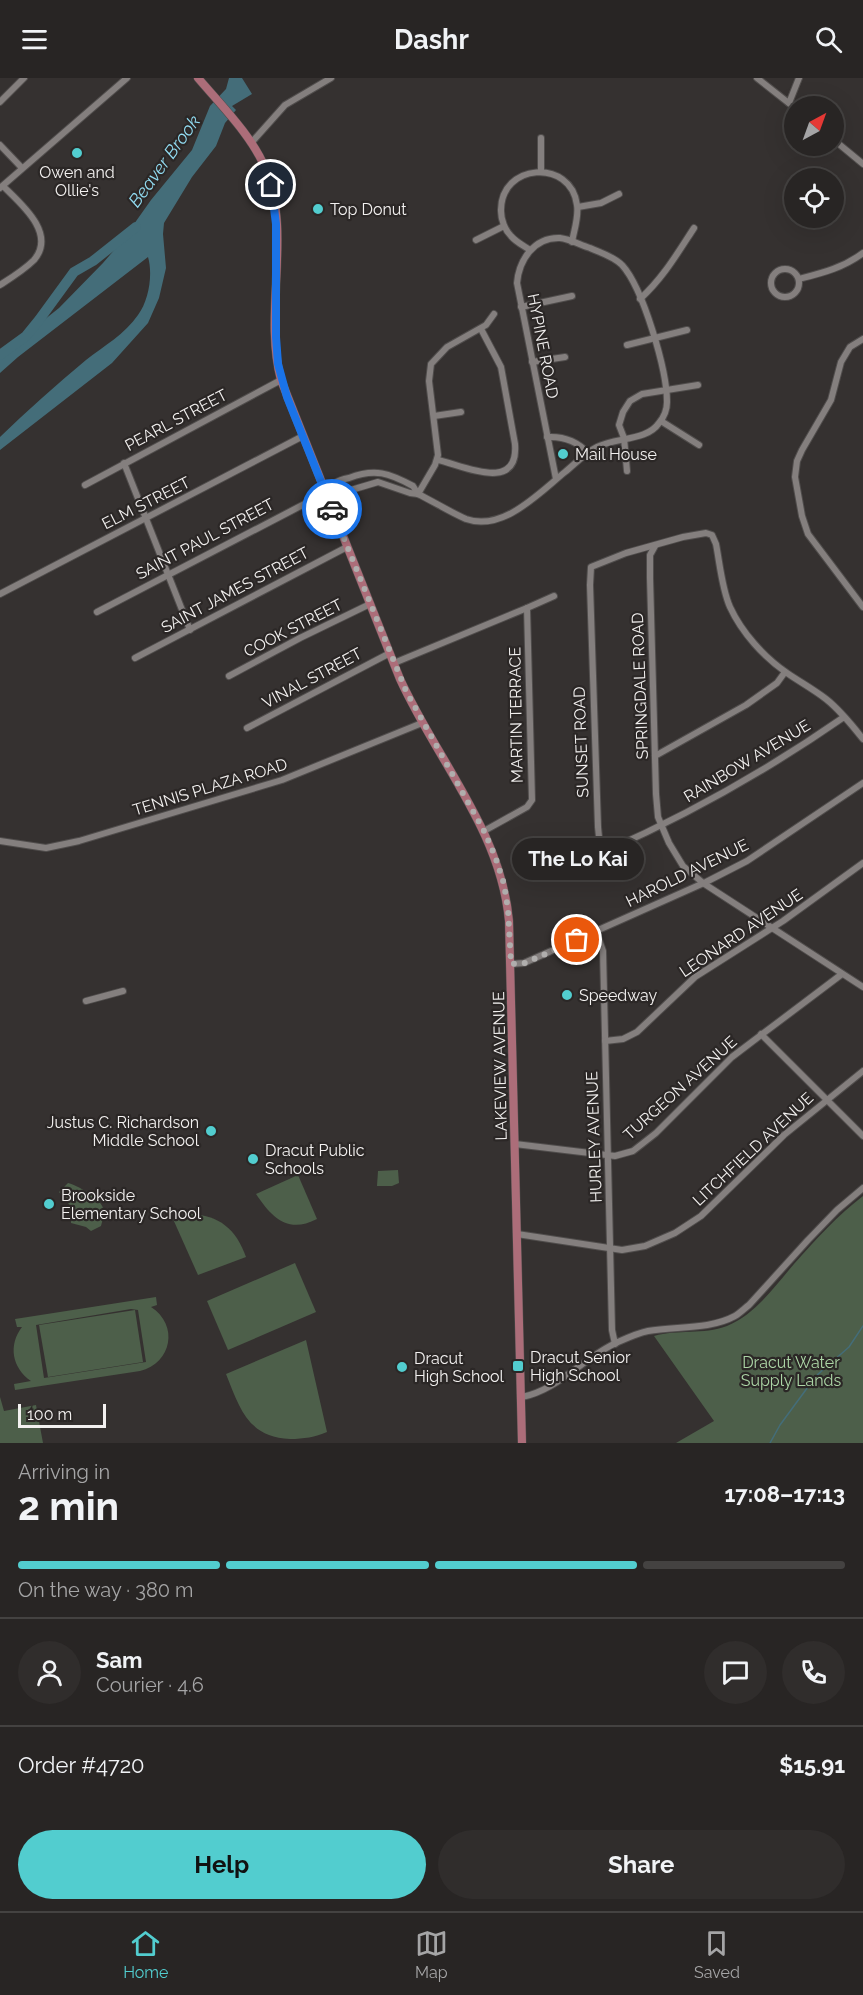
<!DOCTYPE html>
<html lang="en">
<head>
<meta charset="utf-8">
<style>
	:root { --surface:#282524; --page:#302d2c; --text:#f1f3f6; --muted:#a5a5a6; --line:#444241; --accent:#52cdcf }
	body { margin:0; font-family:Raleway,sans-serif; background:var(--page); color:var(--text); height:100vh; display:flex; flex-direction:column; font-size:22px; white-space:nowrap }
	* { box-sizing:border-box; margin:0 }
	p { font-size:20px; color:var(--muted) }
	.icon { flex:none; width:33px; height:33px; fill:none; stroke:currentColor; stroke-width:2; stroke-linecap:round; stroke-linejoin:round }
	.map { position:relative; height:1365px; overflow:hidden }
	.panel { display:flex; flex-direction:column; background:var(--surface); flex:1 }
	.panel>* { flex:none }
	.needle { width:39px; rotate:41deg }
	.controls { position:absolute; left:784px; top:18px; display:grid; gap:12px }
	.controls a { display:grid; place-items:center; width:60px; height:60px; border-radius:50%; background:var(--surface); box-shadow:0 6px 24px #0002,0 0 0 2px var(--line); font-size:30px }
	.scale { position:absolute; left:18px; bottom:15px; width:88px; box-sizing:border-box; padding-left:6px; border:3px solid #f3f1f0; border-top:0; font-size:16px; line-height:21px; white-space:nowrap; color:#f3f1f0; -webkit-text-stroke:4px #2b2726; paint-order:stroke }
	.pin { position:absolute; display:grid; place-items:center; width:51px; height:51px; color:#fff; margin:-26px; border:3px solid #fff; border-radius:50%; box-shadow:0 2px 6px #0007 }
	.courier { position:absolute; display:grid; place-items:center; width:60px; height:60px; margin:-30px; border:4px solid #1a73e8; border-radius:50%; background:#fff; color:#222; box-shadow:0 2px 8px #0007 }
	.bubble { position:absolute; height:42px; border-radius:21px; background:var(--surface); box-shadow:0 6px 24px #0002,0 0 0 2px var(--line); font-size:20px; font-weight:700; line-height:42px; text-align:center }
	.overview em { font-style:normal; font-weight:700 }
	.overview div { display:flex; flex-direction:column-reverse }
	.overview { display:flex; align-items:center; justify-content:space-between; height:102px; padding:0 18px }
	h1 { font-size:39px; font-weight:700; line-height:45px }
	.bar { display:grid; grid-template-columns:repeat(4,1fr); gap:9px 6px; align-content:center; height:72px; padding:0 18px }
	.bar i { height:8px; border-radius:4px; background:var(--line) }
	.bar .active { background:var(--accent) }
	.bar p { grid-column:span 4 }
	.line { display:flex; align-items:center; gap:15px; padding:0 18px; border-top:2px solid var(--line) }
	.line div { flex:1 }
	.round { display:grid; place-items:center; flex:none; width:63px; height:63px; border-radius:32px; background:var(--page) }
	.cta { display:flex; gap:12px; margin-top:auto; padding:12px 18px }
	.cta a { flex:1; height:69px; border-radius:36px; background:var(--accent); color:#111; font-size:24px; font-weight:700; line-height:69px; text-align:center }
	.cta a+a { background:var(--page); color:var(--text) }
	header { display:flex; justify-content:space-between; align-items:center; height:78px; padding:0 18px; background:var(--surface); font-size:27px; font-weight:700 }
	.dock { display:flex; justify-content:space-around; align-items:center; height:84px; border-top:2px solid var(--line); background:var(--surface); font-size:16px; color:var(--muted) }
	.dock a { display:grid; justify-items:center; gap:3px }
	.dock .active { color:var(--accent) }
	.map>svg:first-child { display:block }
	.green { fill:#4d5f4a; fill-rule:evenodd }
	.water { fill:#446d79 }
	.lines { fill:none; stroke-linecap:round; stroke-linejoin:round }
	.stream { stroke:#446d79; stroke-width:1.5 }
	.river { stroke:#446d79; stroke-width:10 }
	.minor-casing { stroke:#504d4c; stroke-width:8 }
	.major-casing { stroke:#504d4c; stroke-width:9 }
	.minor { stroke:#847f7e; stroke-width:6 }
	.major { stroke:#ac6d79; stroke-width:8 }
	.done { stroke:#b0aead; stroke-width:6; stroke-dasharray:0 10.8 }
	.route { stroke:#1a73e8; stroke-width:8 }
	.poi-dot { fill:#52cdcf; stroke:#2b2726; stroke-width:2 }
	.labels { text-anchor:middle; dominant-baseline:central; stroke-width:4.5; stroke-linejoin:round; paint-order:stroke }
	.poi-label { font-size:16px; fill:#f3f1f0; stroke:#2b2726; text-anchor:start }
	.street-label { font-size:16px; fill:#f3f1f0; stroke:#2b2726 }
	.park-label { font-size:16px; fill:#acd6a6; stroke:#2b2726 }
	.water-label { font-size:18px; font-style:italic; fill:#92dcf2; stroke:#2b2726 }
</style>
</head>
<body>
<header><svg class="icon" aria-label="menu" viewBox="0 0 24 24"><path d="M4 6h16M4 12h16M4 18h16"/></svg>Dashr<svg class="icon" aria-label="search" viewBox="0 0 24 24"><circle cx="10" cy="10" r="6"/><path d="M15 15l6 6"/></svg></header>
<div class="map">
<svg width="863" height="1365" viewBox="0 0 863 1365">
	<rect width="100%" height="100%" fill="#353130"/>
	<g class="green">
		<path d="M398 1092 399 1105 392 1108H377L378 1093Z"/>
		<path d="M298 1097 317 1141C288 1156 272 1140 256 1116Z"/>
		<path d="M68 1105C77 1107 101 1121 103 1130 103 1136 103 1142 101 1148L91 1153 86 1149 71 1145 72 1130 59 1114Z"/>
		<path d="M863 1118V1365H676L714 1343 654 1258C678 1251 703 1257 727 1248 756 1236 774 1209 794 1186 815 1162 838 1137 863 1118Z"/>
		<path d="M190 1136C219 1137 236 1151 246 1179L198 1197 173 1141Z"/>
		<path d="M295 1185 316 1234 228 1272 207 1223Z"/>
		<path d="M156 1219 157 1227 151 1229C179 1247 172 1285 140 1293L15 1312 14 1306 31 1303C12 1290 8 1267 22 1249H17L15 1241ZM131 1231 138 1232 146 1284 44 1300 36 1247Z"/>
		<path d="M135 1232 143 1284 48 1299 39 1247Z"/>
		<path d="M306 1262 327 1354C315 1359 304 1361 290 1361 248 1359 240 1331 226 1296Z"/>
		<path d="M0 1319 4 1333 36 1327 43 1365H0Z"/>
	</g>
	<path class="water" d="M229 0H242L252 16 232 28 236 32 225 45 216 68 192 99 164 145 163 156 166 190 159 220 148 245 112 285 0 372V359C28 332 56 307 86 282 104 268 125 256 138 237 149 222 153 196 148 179L18 279 0 295V277L59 230 103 185 122 163 151 122 192 72 210 28 226 11Z"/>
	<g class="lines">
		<path class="stream" d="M770 1365 780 1347 816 1298 849 1269 863 1248"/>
		<path class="river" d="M0 277 26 258 39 242 74 194 93 183 136 149"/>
		<g class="minor-casing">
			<g id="minor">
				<path d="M757 0 795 30"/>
				<path d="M0 24 24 0"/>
				<path d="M789 25 799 0"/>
				<path d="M834 62 863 86"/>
				<path d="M251 65 285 27 331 0"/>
				<path d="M0 67 22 90"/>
				<path d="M541 94V60"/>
				<path d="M0 110 127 0"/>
				<path d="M578 129 601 125 619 116"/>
				<path d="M476 162 504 148"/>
				<path d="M530 172C524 168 516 164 511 158 505 152 501 142 501 133 500 85 571 80 577 127 579 139 574 152 572 164"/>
				<circle cx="785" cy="205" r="14"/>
				<path d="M799 201C822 195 843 190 863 175"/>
				<path d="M0 207C11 200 24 192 34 182 57 155 20 125 3 108"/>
				<path d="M640 221C663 200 677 176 694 150"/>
				<path d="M521 229 572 218"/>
				<path d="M863 261 850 269 841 284 831 322 802 372 797 383 795 399 802 438 808 456 863 529"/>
				<path d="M627 267 687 252"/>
				<path d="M532 284 565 279"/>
				<path d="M434 338 461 334"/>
				<path d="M661 343 699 367"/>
				<path d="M547 359C564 358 577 363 588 375"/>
				<path d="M438 382C462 387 519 416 515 366L501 289 481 251"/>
				<path d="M124 385 190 552"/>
				<path d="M627 393 624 360 619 347 623 334 630 323 642 316 698 307"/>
				<path d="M85 407 281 302"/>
				<path d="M326 415H341L378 404 410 415 418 416C434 424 450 434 466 441 503 454 539 415 565 394 575 386 585 375 597 369 616 359 647 363 659 345 664 339 667 332 667 324 667 292 643 210 622 187 613 178 601 175 590 170 580 167 570 161 560 160 534 159 519 182 517 205L556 401"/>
				<path d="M418 416 435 387 438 377 429 303 431 286 447 269 486 247 494 236"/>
				<path d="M655 468 650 477V500L656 716 658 739 669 765 683 788 703 805 863 909"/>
				<path d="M0 516 303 358"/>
				<path d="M527 530 554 518"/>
				<path d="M97 534 316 420C324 416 328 410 335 405 338 403 344 401 349 400 375 390 389 395 413 408L418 416"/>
				<path d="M135 580 347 469"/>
				<path d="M394 585 527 530 532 722 527 729 484 753"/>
				<path d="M229 598 300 560 370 526"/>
				<path d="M844 639C769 691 690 736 606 773L600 769 598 749 590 507 591 489 626 475 683 459 706 455 712 457 716 466C720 487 722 511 730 529 742 555 764 579 787 595 800 604 813 611 826 621 840 632 852 647 863 661"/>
				<path d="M247 650 390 575"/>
				<path d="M655 678 746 627 777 605 785 594"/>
				<path d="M0 763 46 770 79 763 282 702 422 645"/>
				<path d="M596 853 603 873 612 1252 615 1266"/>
				<path d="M511 886 524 885 558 870 706 804 747 783 863 705"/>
				<path d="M86 923 123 913"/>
				<path d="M761 956 863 1058"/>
				<path d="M605 963 623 961 637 954 695 899 783 843 863 785"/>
				<path d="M515 1066 615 1078 633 1073 656 1055 732 979 842 896"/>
				<path d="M517 1156 622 1172 645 1168 675 1155 701 1138 784 1057 863 993"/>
				<path d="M522 1319C558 1312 584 1279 618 1264 627 1260 638 1255 648 1253 676 1248 709 1252 735 1238 740 1235 745 1230 749 1227L808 1162 837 1132 863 1110"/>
			</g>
		</g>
		<g class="major-casing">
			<path id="major" d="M198 0C221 27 253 59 266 92 292 156 263 235 281 302L400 601C437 682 501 753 509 843L522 1365"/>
		</g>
		<use href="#minor" class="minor"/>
		<use href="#major" class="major"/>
	</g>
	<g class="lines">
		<path class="done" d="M332 431 406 613 484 753 495 778 504 806 508 831 511 886 525 885 577 862"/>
		<path class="route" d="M271 107 276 146V259L278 286 287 319 332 431"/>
	</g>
	<g class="poi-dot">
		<circle cx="77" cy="75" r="6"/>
		<circle cx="318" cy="131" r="6"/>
		<circle cx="563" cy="376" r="6"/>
		<circle cx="567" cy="917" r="6"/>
		<circle cx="211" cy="1053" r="6"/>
		<circle cx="253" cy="1081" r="6"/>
		<circle cx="49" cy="1126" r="6"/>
		<rect x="512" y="1282" width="12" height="12" rx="3"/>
		<circle cx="402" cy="1289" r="6"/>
	</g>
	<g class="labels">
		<g class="poi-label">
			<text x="77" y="94" text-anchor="middle">Owen and<tspan x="77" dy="18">Ollie's</tspan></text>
			<text x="330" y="131">Top Donut</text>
			<text x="575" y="376">Mail House</text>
			<text x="579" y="917">Speedway</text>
			<text x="199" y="1044" text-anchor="end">Justus C. Richardson<tspan x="199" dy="18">Middle School</tspan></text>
			<text x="265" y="1072">Dracut Public<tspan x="265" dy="18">Schools</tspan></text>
			<text x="61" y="1117">Brookside<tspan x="61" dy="18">Elementary School</tspan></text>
			<text x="530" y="1279">Dracut Senior<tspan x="530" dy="18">High School</tspan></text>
			<text x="414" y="1280">Dracut<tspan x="414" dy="18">High School</tspan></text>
		</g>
		<g class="street-label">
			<text transform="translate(543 268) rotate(79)">HYPINE ROAD</text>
			<text transform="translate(176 342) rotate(-28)">PEARL STREET</text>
			<text transform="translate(146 425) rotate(-27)">ELM STREET</text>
			<text transform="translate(205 461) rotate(-28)">SAINT PAUL STREET</text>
			<text transform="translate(235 512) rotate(-28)">SAINT JAMES STREET</text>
			<text transform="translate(293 550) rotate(-27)">COOK STREET</text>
			<text transform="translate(312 600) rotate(-28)">VINAL STREET</text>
			<text transform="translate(640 608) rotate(-92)">SPRINGDALE ROAD</text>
			<text transform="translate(516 637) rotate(-91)">MARTIN TERRACE</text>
			<text transform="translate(581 664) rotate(-92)">SUNSET ROAD</text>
			<text transform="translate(747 683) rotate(-31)">RAINBOW AVENUE</text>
			<text transform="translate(210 709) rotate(-17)">TENNIS PLAZA ROAD</text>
			<text transform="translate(687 795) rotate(-26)">HAROLD AVENUE</text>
			<text transform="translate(741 855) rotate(-34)">LEONARD AVENUE</text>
			<text transform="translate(500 988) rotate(-91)">LAKEVIEW AVENUE</text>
			<text transform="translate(680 1010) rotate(-42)">TURGEON AVENUE</text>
			<text transform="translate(594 1059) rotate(-92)">HURLEY AVENUE</text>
			<text transform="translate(753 1071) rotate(-43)">LITCHFIELD AVENUE</text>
		</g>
		<g class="park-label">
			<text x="791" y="1284">Dracut Water<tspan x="791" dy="18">Supply Lands</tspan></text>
		</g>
		<g class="water-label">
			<text transform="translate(164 83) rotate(-54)">Beaver Brook</text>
		</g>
	</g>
</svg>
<div class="controls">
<a><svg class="needle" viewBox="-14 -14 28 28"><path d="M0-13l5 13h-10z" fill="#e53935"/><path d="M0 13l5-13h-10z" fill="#a5a5a6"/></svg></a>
<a><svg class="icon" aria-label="locate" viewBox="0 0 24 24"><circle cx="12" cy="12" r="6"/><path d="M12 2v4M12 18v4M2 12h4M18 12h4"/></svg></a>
</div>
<div class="scale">100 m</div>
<div class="pin" style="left:577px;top:862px;background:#ea580c"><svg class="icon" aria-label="bag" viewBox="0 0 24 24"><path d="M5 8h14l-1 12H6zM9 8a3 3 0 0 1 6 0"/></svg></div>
<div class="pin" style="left:271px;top:107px;background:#1f2937"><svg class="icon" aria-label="home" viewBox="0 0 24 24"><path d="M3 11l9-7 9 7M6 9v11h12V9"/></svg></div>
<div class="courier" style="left:332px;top:431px"><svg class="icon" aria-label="car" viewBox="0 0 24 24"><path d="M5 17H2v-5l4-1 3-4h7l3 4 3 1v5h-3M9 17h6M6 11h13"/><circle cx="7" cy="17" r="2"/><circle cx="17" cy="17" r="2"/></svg></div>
<div class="bubble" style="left:512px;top:760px;width:132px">The Lo Kai</div>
</div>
<section class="panel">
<div class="overview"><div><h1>2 min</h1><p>Arriving in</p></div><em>17:08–17:13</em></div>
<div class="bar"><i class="active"></i><i class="active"></i><i class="active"></i><i></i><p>On the way · 380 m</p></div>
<div class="line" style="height:108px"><a class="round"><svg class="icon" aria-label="person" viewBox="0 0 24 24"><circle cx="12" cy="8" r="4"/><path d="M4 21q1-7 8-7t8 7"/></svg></a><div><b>Sam</b><p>Courier · 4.6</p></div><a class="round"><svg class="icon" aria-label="chat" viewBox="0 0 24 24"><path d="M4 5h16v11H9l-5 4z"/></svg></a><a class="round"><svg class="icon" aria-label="phone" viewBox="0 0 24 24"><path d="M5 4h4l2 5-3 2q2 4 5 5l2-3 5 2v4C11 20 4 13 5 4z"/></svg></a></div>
<div class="line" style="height:78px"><div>Order #4720</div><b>$15.91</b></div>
<div class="cta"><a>Help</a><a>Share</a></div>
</section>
<nav class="dock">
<a class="active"><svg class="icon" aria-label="home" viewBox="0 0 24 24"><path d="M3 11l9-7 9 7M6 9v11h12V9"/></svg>Home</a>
<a><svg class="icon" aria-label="map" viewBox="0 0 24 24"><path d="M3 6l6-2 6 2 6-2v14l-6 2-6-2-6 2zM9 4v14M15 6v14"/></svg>Map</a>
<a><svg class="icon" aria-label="saved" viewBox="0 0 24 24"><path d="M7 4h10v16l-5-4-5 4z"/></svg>Saved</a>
</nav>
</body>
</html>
